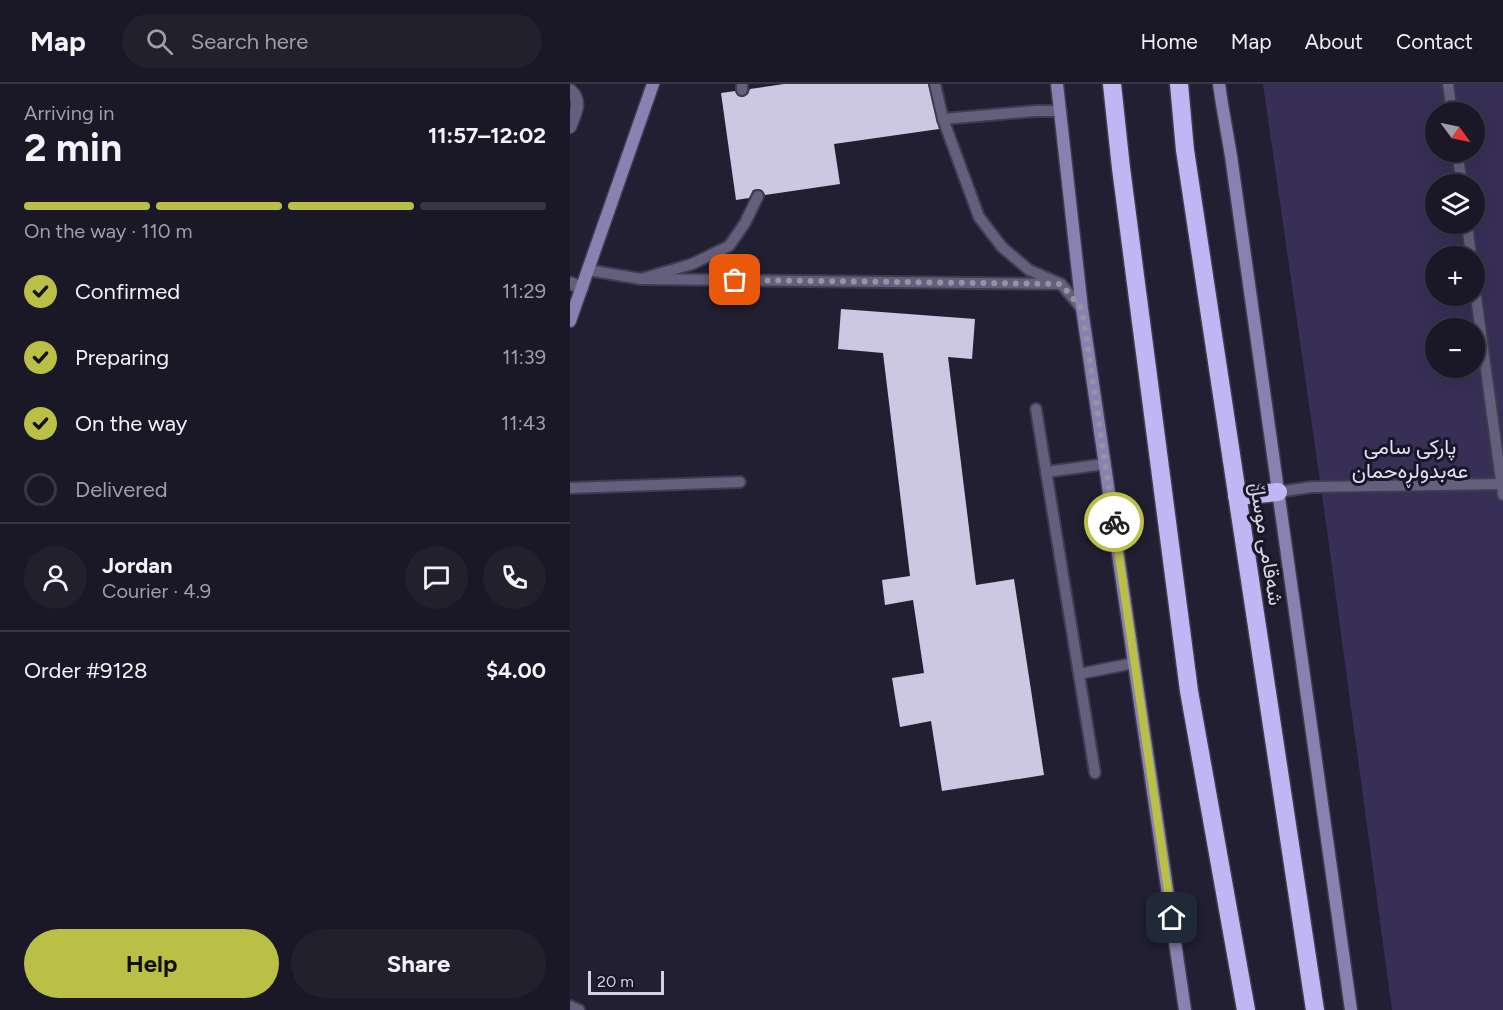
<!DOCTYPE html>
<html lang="en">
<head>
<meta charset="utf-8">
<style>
	:root { --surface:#1a1726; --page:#23202e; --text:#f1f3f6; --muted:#9f9fa7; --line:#383643; --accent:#bac045 }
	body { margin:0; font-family:Figtree,Vazirmatn,sans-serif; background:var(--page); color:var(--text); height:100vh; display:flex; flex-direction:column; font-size:22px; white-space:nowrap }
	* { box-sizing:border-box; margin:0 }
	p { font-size:20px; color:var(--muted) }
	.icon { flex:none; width:33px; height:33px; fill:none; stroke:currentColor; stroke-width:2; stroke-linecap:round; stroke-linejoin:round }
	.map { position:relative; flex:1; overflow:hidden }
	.drawer { display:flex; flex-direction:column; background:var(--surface); width:570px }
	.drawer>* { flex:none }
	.needle { width:39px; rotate:123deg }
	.buttons { position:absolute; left:855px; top:18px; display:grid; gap:12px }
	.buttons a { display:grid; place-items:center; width:60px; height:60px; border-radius:50%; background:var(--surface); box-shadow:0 6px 24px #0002,0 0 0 2px var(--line); font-size:30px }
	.scale { position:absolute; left:18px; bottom:15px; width:76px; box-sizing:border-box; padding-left:6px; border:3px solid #d4d2df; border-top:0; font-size:16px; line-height:21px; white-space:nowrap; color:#d4d2df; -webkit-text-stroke:4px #191628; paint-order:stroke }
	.pin { position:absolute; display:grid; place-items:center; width:51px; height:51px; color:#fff; margin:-26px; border-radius:12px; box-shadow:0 3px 9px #0006 }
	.courier { position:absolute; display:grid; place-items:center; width:60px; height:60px; margin:-30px; border:4px solid #bac045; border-radius:50%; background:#fff; color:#222; box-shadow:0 2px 8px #0007 }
	.headline em { font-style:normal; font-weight:700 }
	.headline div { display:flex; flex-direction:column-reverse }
	.headline { display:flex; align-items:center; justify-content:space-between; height:102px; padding:0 24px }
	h1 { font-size:39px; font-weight:700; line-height:45px }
	.bar { display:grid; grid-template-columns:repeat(4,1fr); gap:9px 6px; align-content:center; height:72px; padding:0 24px }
	.bar i { height:8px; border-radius:4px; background:var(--line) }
	.bar .current { background:var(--accent) }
	.bar p { grid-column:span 4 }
	.line { display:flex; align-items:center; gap:15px; padding:0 24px; border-top:2px solid var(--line) }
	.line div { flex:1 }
	.round { display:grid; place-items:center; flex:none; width:63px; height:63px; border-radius:32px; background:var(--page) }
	ol { padding:0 24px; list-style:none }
	li { display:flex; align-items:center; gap:18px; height:66px }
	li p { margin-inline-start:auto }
	li .icon { padding:6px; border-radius:50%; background:var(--accent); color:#111; stroke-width:4 }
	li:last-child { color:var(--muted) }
	li i { width:33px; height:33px; border:3px solid var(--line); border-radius:50% }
	.primary-button { display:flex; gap:12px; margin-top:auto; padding:12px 24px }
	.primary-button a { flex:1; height:69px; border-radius:36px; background:var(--accent); color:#111; font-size:24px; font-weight:700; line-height:69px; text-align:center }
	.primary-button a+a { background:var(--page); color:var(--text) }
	header { display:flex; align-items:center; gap:36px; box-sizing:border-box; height:84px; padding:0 30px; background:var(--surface); border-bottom:2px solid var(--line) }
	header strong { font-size:28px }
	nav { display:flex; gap:33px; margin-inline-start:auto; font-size:21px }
	.search { width:420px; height:54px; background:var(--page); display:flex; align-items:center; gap:15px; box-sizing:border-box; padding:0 21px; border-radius:33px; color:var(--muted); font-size:22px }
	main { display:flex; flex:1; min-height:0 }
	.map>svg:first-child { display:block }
	.green { fill:#372f55; fill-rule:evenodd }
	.building { fill:#ccc8e2 }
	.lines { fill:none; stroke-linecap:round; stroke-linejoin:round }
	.lane-casing { stroke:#3e3c4e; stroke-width:14 }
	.street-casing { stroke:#3e3c4e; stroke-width:15 }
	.secondary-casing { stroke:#3e3c4e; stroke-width:15 }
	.highway-casing { stroke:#3e3c4e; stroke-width:21 }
	.lane { stroke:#645f7d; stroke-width:10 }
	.street { stroke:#645f7d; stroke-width:12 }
	.secondary { stroke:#8981b2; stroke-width:12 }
	.highway { stroke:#c0b6f3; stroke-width:18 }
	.done { stroke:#9693a2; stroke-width:6; stroke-dasharray:0 10.8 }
	.route { stroke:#bac045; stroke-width:8 }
	.labels { text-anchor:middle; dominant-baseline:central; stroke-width:6; stroke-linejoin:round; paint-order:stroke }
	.park-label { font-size:21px; fill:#e1dff3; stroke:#191628 }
	.street-label { font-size:21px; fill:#d4d2df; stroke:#191628 }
</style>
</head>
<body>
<header>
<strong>Map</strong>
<div class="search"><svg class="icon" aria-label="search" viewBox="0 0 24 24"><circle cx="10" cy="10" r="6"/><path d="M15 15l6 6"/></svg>Search here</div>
<nav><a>Home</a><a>Map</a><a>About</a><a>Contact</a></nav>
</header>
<main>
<section class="drawer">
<div class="headline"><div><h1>2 min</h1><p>Arriving in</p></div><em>11:57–12:02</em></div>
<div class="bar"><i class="current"></i><i class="current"></i><i class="current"></i><i></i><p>On the way · 110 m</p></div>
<ol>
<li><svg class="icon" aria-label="check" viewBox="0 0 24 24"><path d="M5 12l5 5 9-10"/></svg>Confirmed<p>11:29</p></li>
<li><svg class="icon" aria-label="check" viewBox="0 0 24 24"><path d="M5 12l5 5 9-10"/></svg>Preparing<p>11:39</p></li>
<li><svg class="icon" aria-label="check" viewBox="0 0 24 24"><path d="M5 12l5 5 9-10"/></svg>On the way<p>11:43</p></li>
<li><i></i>Delivered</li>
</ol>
<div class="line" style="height:108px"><a class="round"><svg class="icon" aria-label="person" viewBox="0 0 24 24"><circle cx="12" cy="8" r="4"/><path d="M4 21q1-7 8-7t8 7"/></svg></a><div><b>Jordan</b><p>Courier · 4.9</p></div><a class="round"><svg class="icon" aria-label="chat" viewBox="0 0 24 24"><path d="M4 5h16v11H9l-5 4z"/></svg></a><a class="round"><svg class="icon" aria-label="phone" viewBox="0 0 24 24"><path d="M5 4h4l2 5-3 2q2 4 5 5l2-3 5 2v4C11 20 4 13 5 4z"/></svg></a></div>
<div class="line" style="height:78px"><div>Order #9128</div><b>$4.00</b></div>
<div class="primary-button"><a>Help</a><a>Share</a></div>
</section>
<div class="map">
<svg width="933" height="926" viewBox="0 0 933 926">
	<rect width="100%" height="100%" fill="#221f32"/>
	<path class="green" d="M693 0H933V926H822L756 439ZM866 28H904V68H866ZM866 100H904V140H866ZM866 172H904V212H866ZM866 244H904V284H866Z"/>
	<g class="building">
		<path d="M214 0H358L369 45 264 60 270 100 195 111 192 106 187 105 183 106 179 114 166 116 151 9 165 7 168 12 173 13 178 10 180 5Z"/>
		<path d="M271 225 405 235 402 275 378 273 406 501 444 495 474 691 372 707 361 637 330 643 322 594 354 589 343 516 315 521 312 496 340 492 313 269 268 265Z"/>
	</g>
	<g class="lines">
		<g class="lane-casing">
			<g id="lane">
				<path d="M172 0V6"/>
				<path d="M365 0 373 35 409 133 432 163 459 186 491 200 512 225"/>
				<path d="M878 0 882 28"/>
				<path d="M373 35 466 27H491"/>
				<path d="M887 68 892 100"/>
				<path d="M897 140 901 172"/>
				<path d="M18 186 71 195 122 180 159 162 175 139 188 112"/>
				<path d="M71 195 491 200"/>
				<path d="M904 198 933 411"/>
				<path d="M466 325 525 689"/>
				<path d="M476 388 535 380"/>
				<path d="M0 404 170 398"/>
				<path d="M708 408 742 403 933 400"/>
				<path d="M509 590 564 579"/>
				<path d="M0 922 9 926"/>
			</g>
		</g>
		<g class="street-casing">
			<g id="street">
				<path d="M0 6C13 17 5 30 0 43"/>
				<path d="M0 199 12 204"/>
			</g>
		</g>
		<g class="secondary-casing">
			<g id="secondary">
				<path d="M487 0 512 225 615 926"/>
				<path d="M649 0 652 20 661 72 781 926"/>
				<path d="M0 237 83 0"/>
			</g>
		</g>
		<g class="highway-casing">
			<g id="highway">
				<path d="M542 0 551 84 619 607 676 926"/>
				<path d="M609 0 615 66 745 926"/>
				<path d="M667 412 708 408"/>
			</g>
		</g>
		<use href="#lane" class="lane"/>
		<use href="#street" class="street"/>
		<use href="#secondary" class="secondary"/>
		<use href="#highway" class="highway"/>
	</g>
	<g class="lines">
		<path class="done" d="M165 196 491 200 512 225 544 438"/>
		<path class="route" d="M544 438 602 834"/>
	</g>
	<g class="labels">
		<g class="park-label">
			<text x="840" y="362">پارکی سامی<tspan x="840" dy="24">عەبدولڕەحمان</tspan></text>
		</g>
		<g class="street-label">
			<text transform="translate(697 460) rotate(81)">شەقامی موسڵ</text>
		</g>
	</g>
</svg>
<div class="buttons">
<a><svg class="needle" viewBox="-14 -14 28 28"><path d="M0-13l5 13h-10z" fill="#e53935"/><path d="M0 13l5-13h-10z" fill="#9f9fa7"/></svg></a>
<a><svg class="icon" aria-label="layers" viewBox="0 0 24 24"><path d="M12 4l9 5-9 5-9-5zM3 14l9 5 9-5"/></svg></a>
<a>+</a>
<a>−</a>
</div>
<div class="scale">20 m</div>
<div class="pin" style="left:165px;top:196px;background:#ea580c"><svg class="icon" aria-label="bag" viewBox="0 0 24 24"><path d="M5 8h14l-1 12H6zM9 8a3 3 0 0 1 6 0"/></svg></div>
<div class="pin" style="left:602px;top:834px;background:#1f2937"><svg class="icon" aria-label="home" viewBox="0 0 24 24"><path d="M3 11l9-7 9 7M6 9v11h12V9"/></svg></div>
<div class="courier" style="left:544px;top:438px"><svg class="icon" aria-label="bike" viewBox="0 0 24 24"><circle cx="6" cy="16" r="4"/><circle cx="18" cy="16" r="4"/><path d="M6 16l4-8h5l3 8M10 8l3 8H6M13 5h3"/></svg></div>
</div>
</main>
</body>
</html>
